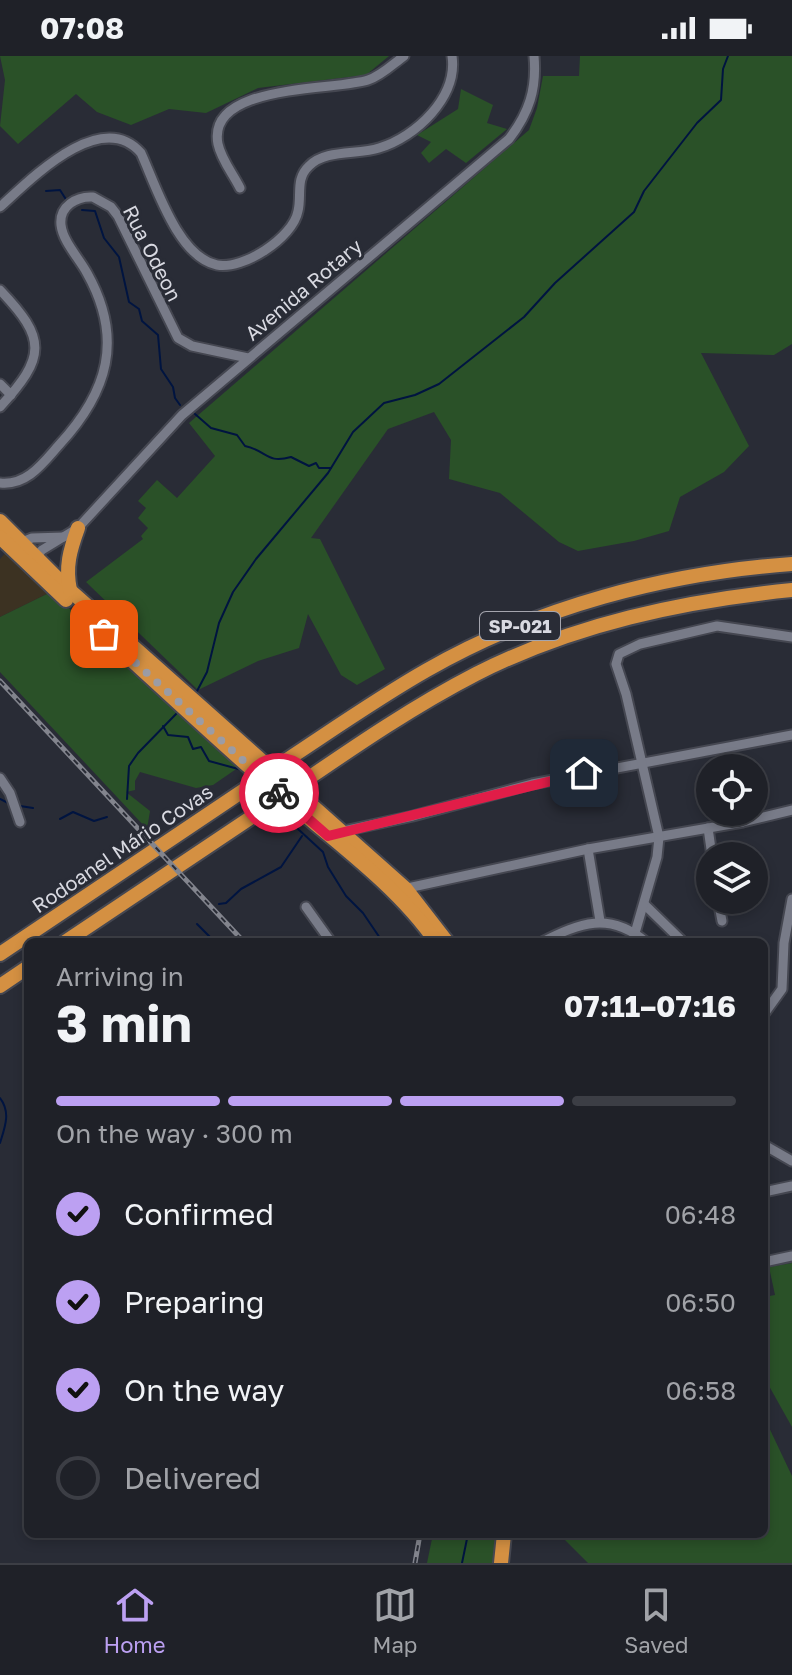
<!DOCTYPE html>
<html lang="en">
<head>
<meta charset="utf-8">
<style>
	:root { --surface:#1f2128; --page:#2c2e34; --text:#f1f3f6; --muted:#a1a3a8; --line:#3c3e45; --accent:#bca0f2 }
	body { margin:0; font-family:"Golos Text",sans-serif; background:var(--page); color:var(--text); height:100vh; display:flex; flex-direction:column; font-size:30px; white-space:nowrap }
	* { box-sizing:border-box; margin:0 }
	p { font-size:26px; color:var(--muted) }
	.icon { flex:none; width:44px; height:44px; fill:none; stroke:currentColor; stroke-width:2; stroke-linecap:round; stroke-linejoin:round }
	.map { position:relative; flex:1; overflow:hidden }
	.side { position:absolute; left:24px; top:882px; width:744px; height:600px; display:flex; flex-direction:column; background:var(--surface); border-radius:12px; box-shadow:0 4px 12px #0003,0 0 0 2px var(--line) }
	.side>* { flex:none }
	.buttons { position:absolute; left:696px; top:698px; display:grid; gap:16px }
	.buttons a { display:grid; place-items:center; width:72px; height:72px; border-radius:50%; background:var(--surface); box-shadow:0 4px 12px #0003,0 0 0 2px var(--line); font-size:40px }
	.pin { position:absolute; display:grid; place-items:center; width:68px; height:68px; color:#fff; margin:-34px; border-radius:16px; box-shadow:0 4px 12px #0006 }
	.courier { position:absolute; display:grid; place-items:center; width:80px; height:80px; margin:-40px; border:6px solid #e11d48; border-radius:50%; background:#fff; color:#222; box-shadow:0 2px 10px #0007 }
	.headline em { font-style:normal; font-weight:700 }
	.headline div { display:flex; flex-direction:column-reverse }
	.headline { display:flex; align-items:center; justify-content:space-between; height:136px; padding:0 32px }
	h1 { font-size:52px; font-weight:700; line-height:60px }
	.bar { display:grid; grid-template-columns:repeat(4,1fr); gap:12px 8px; align-content:center; height:96px; padding:0 32px }
	.bar i { height:10px; border-radius:6px; background:var(--line) }
	.bar .current { background:var(--accent) }
	.bar p { grid-column:span 4 }
	ol { padding:0 32px; list-style:none }
	li { display:flex; align-items:center; gap:24px; height:88px }
	li p { margin-inline-start:auto }
	li .icon { padding:8px; border-radius:50%; background:var(--accent); color:#111; stroke-width:4 }
	li:last-child { color:var(--muted) }
	li i { width:44px; height:44px; border:4px solid var(--line); border-radius:50% }
	.status { display:flex; justify-content:space-between; align-items:center; height:56px; padding:0 40px; background:var(--surface); direction:ltr }
	.status svg { height:22px; fill:currentColor }
	.dock { display:flex; justify-content:space-around; align-items:center; height:112px; border-top:2px solid var(--line); background:var(--surface); font-size:22px; color:var(--muted) }
	.dock a { display:grid; justify-items:center; gap:4px }
	.dock .current { color:var(--accent) }
	.map>svg:first-child { display:block }
	.industrial { fill:#3c3222 }
	.green { fill:#2a5128 }
	.lines { fill:none; stroke-linecap:round; stroke-linejoin:round }
	.stream { stroke:#001440; stroke-width:2 }
	.minor-casing { stroke:#454751; stroke-width:13 }
	.highway-casing { stroke:#454751; stroke-width:18 }
	.minor { stroke:#787b88; stroke-width:9 }
	.highway { stroke:#d49042; stroke-width:14 }
	.rail-casing { stroke:#82848d; stroke-width:5 }
	.rail { stroke:#292c36; stroke-width:2; stroke-dasharray:6; stroke-linecap:butt }
	.highway-bridge-casing { stroke:#454751; stroke-width:18; stroke-linecap:butt }
	.highway-bridge { stroke:#d49042; stroke-width:14 }
	.done { stroke:#9b9ca5; stroke-width:8; stroke-dasharray:0 14.4 }
	.route { stroke:#e11d48; stroke-width:10 }
	.labels { text-anchor:middle; dominant-baseline:central; stroke-width:6; stroke-linejoin:round; paint-order:stroke }
	.shield { fill:#292c36; stroke:#a4a5ae; stroke-width:2 }
	.shield-label { font-size:18px; font-weight:bold; fill:#d8d9e1 }
	.street-label { font-size:20px; fill:#d8d9e1; stroke:#292c36 }
</style>
</head>
<body>
<div class="status"><b>07:08</b><svg viewBox="0 0 49 12"><path d="M0 12V9h3v3zM5 12V6h3v6zM10 12V3h3v9zM15 12V0h3v12zM26 1h20v11H26zM47 4h2v5h-2z"/></svg></div>
<div class="map">
<svg width="792" height="1507" viewBox="0 0 792 1507">
	<rect width="100%" height="100%" fill="#292c36"/>
	<path class="industrial" d="M8 494 51 536 0 561V503Z"/>
	<g class="green">
		<path d="M0 0H389L366 19 258 32 206 57 169 53 131 69 97 56 76 38 18 88 0 70 5 24Z"/>
		<path d="M580 0H792V288L774 299 701 297 749 390 724 416 680 441 669 475 634 485 578 495 559 486 500 437 449 423 451 384 434 356 388 373 311 482 320 483 385 613 357 629 341 619 308 558 299 592 258 605 198 634 86 526 143 483 141 480 148 472 138 462 146 452 138 445 157 424 177 442 215 400 189 367 529 74 537 52 543 20H579Z"/>
		<path d="M461 33 493 49 487 67 507 73 466 107 446 93 429 107 421 97 431 86 417 79 458 53Z"/>
		<path d="M51 536 242 709 213 729 196 732 140 716 135 725V734L126 736 150 755 147 773 0 616V561Z"/>
		<path d="M792 1207V1371L764 1321V1241L775 1239 769 1211Z"/>
		<path d="M764 1361 792 1420V1507H588L559 1478H764Z"/>
		<path d="M433 1478H497L493 1507H427Z"/>
	</g>
	<g class="lines">
		<g class="stream">
			<path d="M46 135 60 134 67 145"/>
			<path d="M82 154 95 155 104 182 119 201 129 246 139 253 142 265 158 279 161 313 173 331 175 342 180 349"/>
			<path d="M195 358 211 372 237 379 245 390C268 395 266 408 291 401L309 410 316 407 319 412H331"/>
			<path d="M196 637 207 616 219 567 233 536 256 503 328 417 353 376 384 347 415 339 439 328 524 261 555 227 634 156 644 135 697 67 721 44 723 13 728 0"/>
			<path d="M163 670 168 679 188 681 193 693 201 691 209 705 242 714"/>
			<path d="M0 743 10 748"/>
			<path d="M127 743 129 710 138 697 178 656"/>
			<path d="M20 750 33 752"/>
			<path d="M289 753 298 773 323 796 328 811 346 840 363 857 382 885"/>
			<path d="M60 763 73 756 94 765 107 761"/>
			<path d="M219 848 226 847 241 833 281 811 302 780"/>
			<path d="M197 868 215 886"/>
			<path d="M0 1042C11 1056 5 1071 0 1087"/>
			<path d="M462 1507 468 1478"/>
		</g>
		<g class="minor-casing">
			<g id="minor">
				<path d="M240 132C233 118 221 103 218 88 206 27 335 35 368 24 381 20 393 8 404 0"/>
				<path d="M0 151C31 123 101 51 141 97 156 130 178 201 217 209 243 214 293 182 298 155 302 139 295 123 309 110 325 93 358 99 379 92 416 81 458 41 452 0"/>
				<path d="M0 234C47 283 46 301 0 351"/>
				<path d="M0 328 11 339"/>
				<path d="M0 427C27 430 43 407 59 389 108 336 124 283 87 217 79 202 63 186 61 169 59 150 77 140 93 141L111 151 118 160 178 282 192 290 248 302"/>
				<path d="M20 487 32 482 64 481"/>
				<path d="M32 505 42 494 78 472 182 359 509 83C529 57 537 33 534 0"/>
				<path d="M0 722 10 737 20 766"/>
				<path d="M708 772 712 800"/>
				<path d="M339 776 413 760 532 728 792 679"/>
				<path d="M588 793 600 865"/>
				<path d="M403 833 588 793 743 766 792 754"/>
				<path d="M718 844 722 865"/>
				<path d="M645 849 683 886"/>
				<path d="M306 851 331 886"/>
				<path d="M635 877 657 801 659 781 626 638 616 608 619 598 640 588 717 570 792 581"/>
				<path d="M542 886C580 867 609 855 646 886"/>
				<path d="M764 958 782 933 784 887 792 843"/>
				<path d="M764 1089 792 1105"/>
				<path d="M764 1136 792 1130"/>
				<path d="M764 1206 792 1200"/>
			</g>
		</g>
		<g class="highway-casing">
			<g id="highway">
				<path d="M0 465 65 530 406 833 447 886"/>
				<path d="M0 481 66 544"/>
				<path d="M70 534C65 511 70 494 78 472"/>
				<path d="M90 566C154 624 216 683 281 739 332 783 398 830 436 886"/>
				<path d="M279 709C328 677 376 643 427 614 537 551 666 517 792 508"/>
				<path d="M300 728C357 689 414 650 476 618 574 568 683 545 792 534"/>
				<path d="M65 886 277 744"/>
				<path d="M0 898 256 726"/>
				<path d="M0 930 28 911"/>
				<path d="M501 1507 504 1478"/>
			</g>
		</g>
		<use href="#minor" class="minor"/>
		<use href="#highway" class="highway"/>
		<g class="rail-casing">
			<g id="rail">
				<path d="M0 625 244 886"/>
				<path d="M415 1507 420 1478"/>
			</g>
		</g>
		<use href="#rail" class="rail"/>
		<g class="highway-bridge-casing">
			<g id="highway-bridge">
				<path d="M256 726 279 709"/>
				<path d="M277 744 300 728"/>
			</g>
		</g>
		<use href="#highway-bridge" class="highway-bridge"/>
	</g>
	<g class="lines">
		<path class="done" d="M104 578 279 737"/>
		<path class="route" d="M279 737 328 780 584 717"/>
	</g>
	<g class="labels">
		<rect class="shield" x="480" y="556" width="80" height="28" rx="6"/>
		<g class="shield-label">
			<text x="520" y="570">SP-021</text>
		</g>
		<g class="street-label">
			<text transform="translate(153 197) rotate(63)">Rua Odeon</text>
			<text transform="translate(303 233) rotate(-40)">Avenida Rotary</text>
			<text transform="translate(122 792) rotate(-34)">Rodoanel Mário Covas</text>
		</g>
	</g>
</svg>
<div class="buttons">
<a><svg class="icon" aria-label="locate" viewBox="0 0 24 24"><circle cx="12" cy="12" r="6"/><path d="M12 2v4M12 18v4M2 12h4M18 12h4"/></svg></a>
<a><svg class="icon" aria-label="layers" viewBox="0 0 24 24"><path d="M12 4l9 5-9 5-9-5zM3 14l9 5 9-5"/></svg></a>
</div>
<div class="pin" style="left:104px;top:578px;background:#ea580c"><svg class="icon" aria-label="bag" viewBox="0 0 24 24"><path d="M5 8h14l-1 12H6zM9 8a3 3 0 0 1 6 0"/></svg></div>
<div class="pin" style="left:584px;top:717px;background:#1f2937"><svg class="icon" aria-label="home" viewBox="0 0 24 24"><path d="M3 11l9-7 9 7M6 9v11h12V9"/></svg></div>
<div class="courier" style="left:279px;top:737px"><svg class="icon" aria-label="bike" viewBox="0 0 24 24"><circle cx="6" cy="16" r="4"/><circle cx="18" cy="16" r="4"/><path d="M6 16l4-8h5l3 8M10 8l3 8H6M13 5h3"/></svg></div>
<section class="side">
<div class="headline"><div><h1>3 min</h1><p>Arriving in</p></div><em>07:11–07:16</em></div>
<div class="bar"><i class="current"></i><i class="current"></i><i class="current"></i><i></i><p>On the way · 300 m</p></div>
<ol>
<li><svg class="icon" aria-label="check" viewBox="0 0 24 24"><path d="M5 12l5 5 9-10"/></svg>Confirmed<p>06:48</p></li>
<li><svg class="icon" aria-label="check" viewBox="0 0 24 24"><path d="M5 12l5 5 9-10"/></svg>Preparing<p>06:50</p></li>
<li><svg class="icon" aria-label="check" viewBox="0 0 24 24"><path d="M5 12l5 5 9-10"/></svg>On the way<p>06:58</p></li>
<li><i></i>Delivered</li>
</ol>
</section>
</div>
<nav class="dock">
<a class="current"><svg class="icon" aria-label="home" viewBox="0 0 24 24"><path d="M3 11l9-7 9 7M6 9v11h12V9"/></svg>Home</a>
<a><svg class="icon" aria-label="map" viewBox="0 0 24 24"><path d="M3 6l6-2 6 2 6-2v14l-6 2-6-2-6 2zM9 4v14M15 6v14"/></svg>Map</a>
<a><svg class="icon" aria-label="saved" viewBox="0 0 24 24"><path d="M7 4h10v16l-5-4-5 4z"/></svg>Saved</a>
</nav>
</body>
</html>
